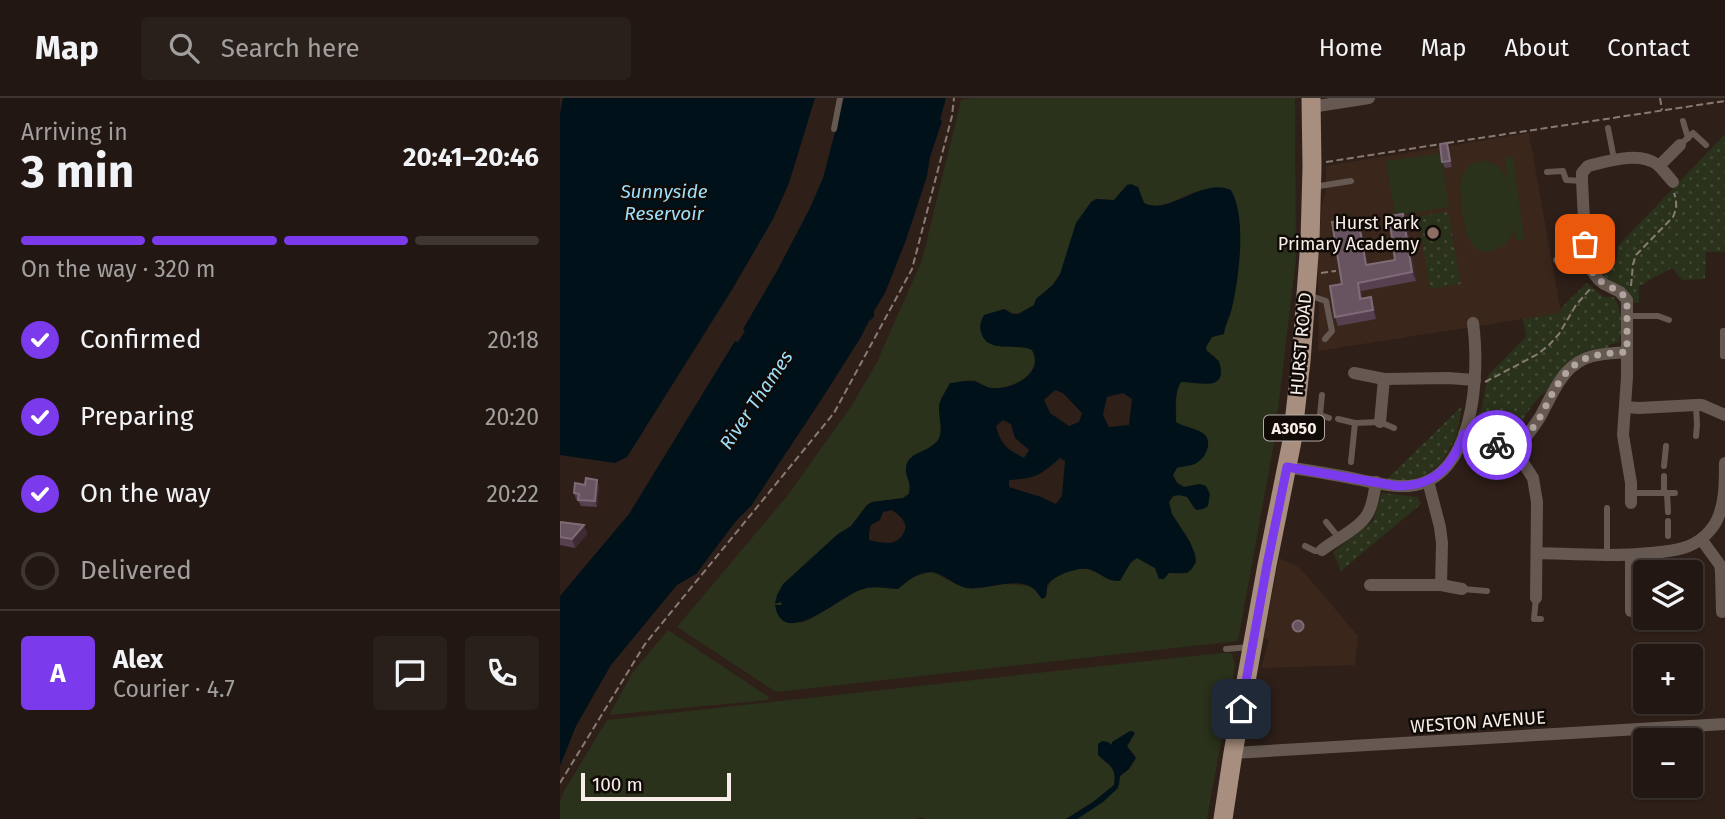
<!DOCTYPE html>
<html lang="en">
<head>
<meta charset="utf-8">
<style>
	:root { --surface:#221712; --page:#2a201b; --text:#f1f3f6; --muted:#a29f9f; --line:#3f3632; --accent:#7c3aed }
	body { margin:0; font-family:"Fira Sans",sans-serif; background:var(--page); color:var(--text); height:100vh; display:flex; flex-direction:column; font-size:26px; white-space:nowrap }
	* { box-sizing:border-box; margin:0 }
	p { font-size:23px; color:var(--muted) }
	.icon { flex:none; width:38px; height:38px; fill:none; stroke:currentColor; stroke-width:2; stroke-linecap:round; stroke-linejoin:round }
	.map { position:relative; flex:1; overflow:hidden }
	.sheet { display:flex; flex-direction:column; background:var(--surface); width:560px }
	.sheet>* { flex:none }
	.buttons { position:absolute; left:1073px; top:462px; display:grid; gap:14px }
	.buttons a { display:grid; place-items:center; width:70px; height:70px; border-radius:7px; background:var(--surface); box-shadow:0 2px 5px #0004,0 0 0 2px var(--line); font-size:35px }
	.scale { position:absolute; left:21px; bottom:18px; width:150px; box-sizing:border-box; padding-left:7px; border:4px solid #f8ede8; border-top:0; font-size:19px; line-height:24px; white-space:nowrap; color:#f8ede8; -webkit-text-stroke:5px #110b08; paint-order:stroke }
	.pin { position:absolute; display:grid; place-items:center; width:60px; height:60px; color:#fff; margin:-30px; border-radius:14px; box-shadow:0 4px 10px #0006 }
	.courier { position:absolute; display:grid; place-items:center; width:70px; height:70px; margin:-35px; border:5px solid #7c3aed; border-radius:50%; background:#fff; color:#222; box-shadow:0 2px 9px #0007 }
	.summary em { font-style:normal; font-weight:700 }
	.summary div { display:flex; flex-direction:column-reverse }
	.summary { display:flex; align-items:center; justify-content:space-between; height:119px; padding:0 21px }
	h1 { font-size:46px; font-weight:700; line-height:52px }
	.bar { display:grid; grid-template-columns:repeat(4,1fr); gap:10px 7px; align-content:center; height:84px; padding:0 21px }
	.bar i { height:9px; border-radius:5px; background:var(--line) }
	.bar .active { background:var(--accent) }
	.bar p { grid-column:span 4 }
	.line { display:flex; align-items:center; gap:18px; padding:0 21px; border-top:2px solid var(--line) }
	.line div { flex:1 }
	.round { display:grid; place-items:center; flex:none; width:74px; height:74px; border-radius:7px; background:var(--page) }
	ol { padding:0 21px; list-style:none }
	li { display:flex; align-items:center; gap:21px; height:77px }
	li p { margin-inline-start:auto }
	li .icon { padding:7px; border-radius:50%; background:var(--accent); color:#fff; stroke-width:4 }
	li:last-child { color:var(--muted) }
	li i { width:38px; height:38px; border:4px solid var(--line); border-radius:50% }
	header { display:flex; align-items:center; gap:42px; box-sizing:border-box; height:98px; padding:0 35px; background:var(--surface); border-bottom:2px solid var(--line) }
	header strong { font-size:33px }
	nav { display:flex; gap:38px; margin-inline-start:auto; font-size:24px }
	.search { width:490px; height:63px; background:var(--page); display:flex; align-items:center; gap:18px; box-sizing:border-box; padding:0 24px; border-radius:7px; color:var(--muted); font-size:26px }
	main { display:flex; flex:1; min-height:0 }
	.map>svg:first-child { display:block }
	.built { fill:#3b261c }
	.green { fill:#2a321b; fill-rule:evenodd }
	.park { fill:url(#park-dots) }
	.water { fill:#00111a; fill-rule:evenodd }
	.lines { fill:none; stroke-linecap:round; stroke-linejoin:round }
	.path { stroke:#887b74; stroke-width:2; stroke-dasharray:7 3.5; stroke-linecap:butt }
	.service { stroke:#655951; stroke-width:6 }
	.minor { stroke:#655951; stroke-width:12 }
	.primary { stroke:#a78e7e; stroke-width:19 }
	.wall { fill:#574050 }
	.shaded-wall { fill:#3f2b33 }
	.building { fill:#685361; stroke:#7f6b76; stroke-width:2 }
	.done { stroke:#b1a59f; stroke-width:7; stroke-dasharray:0 12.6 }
	.route { stroke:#7c3aed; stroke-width:9 }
	.education-dot { fill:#8d6e63; stroke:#110b08; stroke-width:2.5 }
	.labels { text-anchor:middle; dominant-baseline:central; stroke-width:5; stroke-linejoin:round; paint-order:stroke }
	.shield { fill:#110b08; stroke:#b3a9a5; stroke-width:2 }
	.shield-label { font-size:16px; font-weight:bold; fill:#f8ede8 }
	.poi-label { font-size:18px; fill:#f8ede8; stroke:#110b08; text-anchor:end }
	.street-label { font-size:18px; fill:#f8ede8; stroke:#110b08 }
	.water-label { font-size:19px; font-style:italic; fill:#9edff9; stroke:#110b08 }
</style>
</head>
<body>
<header>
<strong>Map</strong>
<div class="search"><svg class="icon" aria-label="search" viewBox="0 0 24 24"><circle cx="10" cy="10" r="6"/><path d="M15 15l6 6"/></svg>Search here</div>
<nav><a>Home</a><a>Map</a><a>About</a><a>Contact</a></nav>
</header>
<main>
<section class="sheet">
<div class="summary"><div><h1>3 min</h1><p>Arriving in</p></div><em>20:41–20:46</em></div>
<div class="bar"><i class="active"></i><i class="active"></i><i class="active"></i><i></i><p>On the way · 320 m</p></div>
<ol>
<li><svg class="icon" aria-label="check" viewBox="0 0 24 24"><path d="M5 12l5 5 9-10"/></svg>Confirmed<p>20:18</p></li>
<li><svg class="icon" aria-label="check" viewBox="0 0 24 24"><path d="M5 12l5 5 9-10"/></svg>Preparing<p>20:20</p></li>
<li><svg class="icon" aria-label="check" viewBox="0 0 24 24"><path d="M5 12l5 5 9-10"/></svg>On the way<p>20:22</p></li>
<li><i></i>Delivered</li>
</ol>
<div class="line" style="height:126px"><b class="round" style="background:var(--accent);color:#fff">A</b><div><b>Alex</b><p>Courier · 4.7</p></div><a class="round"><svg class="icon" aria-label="chat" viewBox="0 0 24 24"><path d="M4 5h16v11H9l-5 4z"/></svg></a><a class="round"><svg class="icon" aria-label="phone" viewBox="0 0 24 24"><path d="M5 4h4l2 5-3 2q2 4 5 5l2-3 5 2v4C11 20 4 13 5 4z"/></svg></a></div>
</section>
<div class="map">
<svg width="1165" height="721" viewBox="0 0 1165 721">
	<defs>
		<pattern id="park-dots" width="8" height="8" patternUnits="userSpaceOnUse" patternTransform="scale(1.75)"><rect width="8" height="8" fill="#2a321b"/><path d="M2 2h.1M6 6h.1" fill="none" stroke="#3f4631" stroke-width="1.8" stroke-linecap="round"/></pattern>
	</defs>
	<rect width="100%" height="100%" fill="#2e1f18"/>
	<g class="built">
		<path d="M969 35 1001 215 758 253 759 208 757 160 762 109 766 91V68Z"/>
		<path d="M719 460 740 470 798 538 795 567 701 570 709 542 704 540Z"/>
	</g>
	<g class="green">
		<path d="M412 0H735L736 161 714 345 678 543 216 594 117 529 227 398 292 307 317 264 362 162 401 2ZM567 87 578 89 584 105C601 113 616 101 632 95 643 91 655 90 666 90L670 217 665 227 663 236 652 239 646 249 647 253 656 259 626 284H621C614 296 617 311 616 324L619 327 636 366C631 367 621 367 617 370 607 376 618 385 624 389L640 386 634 411 627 398 615 397 609 404 612 416 630 444 623 476 609 475 606 476 577 460 550 483C544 479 537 474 530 472 515 467 485 479 487 496L469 488 445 486 421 490 396 486 374 475 370 474 353 479 338 491 313 489 299 492 247 523 240 525 216 507H222L221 503 258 455 278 436 291 428 307 407 312 404 343 400 348 396 350 388 346 371 353 358 368 351 379 341 381 331 379 306 414 282C421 286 427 291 435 290 455 289 484 275 472 252L464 248 443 249 446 211C454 218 466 216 473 208 475 205 476 201 479 198 488 191 494 186 500 176L536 101 554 102Z"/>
		<path d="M881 55 889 109 835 118 826 63Z"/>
		<path d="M953 58 964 141 956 142 954 131C951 140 947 147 937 151 902 167 902 108 900 88 904 58 932 55 947 79L945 59Z"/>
		<path d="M108 532 209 599 208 602 49 617 73 574Z"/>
		<path d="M661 555H672L675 567 647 721H517L543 704 560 686V678L569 671 575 657 567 648 572 642 552 647 548 644 542 643 544 663C554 669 556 675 554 687L533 704 506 721H364L361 719 356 721H0V704L4 693 47 622Z"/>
	</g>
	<g class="park">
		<path d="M1165 36V154H1146L1145 181 1122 182 1112 170 1079 188V205H1074L1065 191 1050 183 1043 177 1057 161 1058 148Z"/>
		<path d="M888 114 901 186 870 191 858 118Z"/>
		<path d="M1027 185 1044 199H1053C1063 209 1063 231 1059 244L1049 247V250L989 292C978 297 961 319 962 332L953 342 948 343 917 332C912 326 915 317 921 313L928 277 966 239 963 221 1000 215V211Z"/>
		<path d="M902 308 896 340 881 365 865 378 842 384 826 382Z"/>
		<path d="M822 395 858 399 861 406 781 473 773 454 813 423Z"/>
	</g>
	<g class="water">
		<path d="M3 0H255L229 85 213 121 173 190 67 359 55 365 0 357V15Z"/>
		<path d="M284 0H386L380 22 382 23 370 59 367 78 346 142 325 195 314 213V219L309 223 301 239 263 299 191 408 176 423 136 476 117 487 51 567 16 628 0 668V498L69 416 175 243 178 244 185 233 183 231 217 173 250 110 263 80Z"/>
		<path d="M571 86 578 89 584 105C611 118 641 79 671 92 687 119 679 180 672 210 670 219 665 227 664 236L652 239 646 249 647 253 659 263C669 295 639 284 621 284 614 295 616 311 616 324 624 329 635 330 643 335 653 342 647 358 638 364 633 368 624 368 617 370L613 377 617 385 624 389 640 386 646 388 650 396 648 408 643 411 636 412 627 399 619 397 613 398 609 404 612 416 630 444 635 456 636 464 631 472 627 475H609L604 481H599L595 470 577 460 571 464 560 483C547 484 540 474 528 471 518 469 491 478 487 488 487 489 486 499 486 499L482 501C479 497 475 491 471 489 453 479 425 493 406 490 394 487 383 475 371 474 358 474 347 483 338 491 325 490 312 487 300 492 281 498 222 553 215 507H222L221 504 215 506 217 497 223 486 278 436 291 428 307 407 312 404 343 400 349 396C352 383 345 380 346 370 347 353 371 354 378 342 385 331 376 316 380 304 382 298 387 291 390 285 397 285 405 282 412 283 419 283 425 290 433 290 453 292 485 275 472 252 457 244 427 257 421 234 419 227 421 223 424 217L444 211 452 216H458L474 207 476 201 493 187 500 176 516 125 531 104 536 101 554 102 567 87ZM495 292 503 295 522 315 519 324 509 328 490 315 484 302ZM563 295 572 301 569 327 549 329 543 317 547 299ZM443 322 451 326 455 340 469 352 464 360C448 352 440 346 436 328ZM500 360 505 363 502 398 496 406 481 399 449 389V382C477 380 479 378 500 360ZM332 412C340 418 350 425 343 436 342 439 337 443 334 444 327 446 317 444 309 442V434L311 427 320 422 323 414Z"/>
		<path d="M570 633H572L575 635 567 648 576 660 569 671 560 678 558 690 543 704 517 721H506L533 704 554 687C557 668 549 668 538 657V646L542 643 548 644 552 647V644Z"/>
	</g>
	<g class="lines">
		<g class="path">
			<path d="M1100 0 1102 12"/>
			<path d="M887 45 1165 3"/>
			<path d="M766 64 881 46"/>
			<path d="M761 175 776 173"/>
			<path d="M1071 188 1073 166 1076 157 1113 119C1117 110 1117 104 1114 95"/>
			<path d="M925 284 978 256 989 247 999 236 1016 207 1031 190"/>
			<path d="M0 685 85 546 274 315 352 171 392 18 394 0"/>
		</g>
		<g class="service">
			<path d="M1123 23 1128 40"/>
			<path d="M1048 30 1054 61"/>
			<path d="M274 31 280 0"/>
			<path d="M1120 47 1133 35 1146 47"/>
			<path d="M987 74 1003 73 1006 82 1022 83"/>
			<path d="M753 89 791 83"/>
			<path d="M1026 157 1047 158"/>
			<path d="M996 162 1026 160"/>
			<path d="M747 201 754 199 766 203 772 233 765 241"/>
			<path d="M1067 218H1098L1109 222"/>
			<path d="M1163 258V233H1165"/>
			<path d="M762 297 760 317 769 320"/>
			<path d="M778 321 795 325 820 324 834 330"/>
			<path d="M1136 338 1137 327 1136 307"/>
			<path d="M791 364 795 325"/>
			<path d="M1104 368 1106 348"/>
			<path d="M1104 378V395"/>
			<path d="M1072 395H1115"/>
			<path d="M1107 395 1108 414"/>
			<path d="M766 424 779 440"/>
			<path d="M1108 438V423"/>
			<path d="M745 448 755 453 762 452"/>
			<path d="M1047 457V410"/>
			<path d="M902 491 927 493"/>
			<path d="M976 500 974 521H981"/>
			<path d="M666 551 690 549"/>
		</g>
		<g class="minor">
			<path d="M751 9 809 0"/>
			<path d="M1099 68 1120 47"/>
			<path d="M794 275 824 281 888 280 915 282"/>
			<path d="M1065 309 1079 310 1136 307H1142L1165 317"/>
			<path d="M820 324 824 281"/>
			<path d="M904 336 936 346 953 355 962 363 973 380 977 404 976 500"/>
			<path d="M953 355C963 343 972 332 980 319 994 294 1003 265 1033 258 1044 255 1056 255 1067 254"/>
			<path d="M727 369C752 373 777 377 801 382 816 385 833 389 849 388 915 382 920 275 913 225"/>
			<path d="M868 383 880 429 882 445 881 487"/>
			<path d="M1071 405V385L1063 337 1067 279V202L1060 194 1044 186 1038 181 1029 169 1026 160 1022 83V75L1028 68C1049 63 1079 53 1098 67 1103 72 1108 78 1113 84"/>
			<path d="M1141 441 1160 467 1161 474 1162 514"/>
			<path d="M762 452C776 441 797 432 807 417 813 408 814 395 816 384"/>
			<path d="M977 455C1015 456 1053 459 1091 455 1101 454 1113 453 1123 450 1137 446 1149 436 1156 424 1165 407 1165 385 1165 365"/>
			<path d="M810 487H881L902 491"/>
			<path d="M1071 513V457"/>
			<path d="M673 655 1165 626"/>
		</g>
		<path class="primary" d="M663 721 673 655 707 467 732 343 741 263 750 143 752 69 751 0"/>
	</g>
	<g class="wall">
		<path d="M887 45 889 51 892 69 885 70 882 64Z"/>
		<path d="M843 116 846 124 856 183 801 193 802 201 814 208 816 221 778 228 775 219 798 120 801 129 807 167 835 162Z"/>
		<path d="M39 388 37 409 21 408 18 402 16 401 14 395Z"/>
		<path d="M0 424 24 427 27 436 15 450 0 447Z"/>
	</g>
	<g class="shaded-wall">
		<path d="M887 45 889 51 892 69 890 63Z"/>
		<path d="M843 116 846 124 856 183 852 174Z"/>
		<path d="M798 120 801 129 809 176 806 167Z"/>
		<path d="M811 199 814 208 816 221 813 212Z"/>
		<path d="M37 382 39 388 37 409 35 403Z"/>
		<path d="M24 427 27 436 15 450 12 441Z"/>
	</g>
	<g class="building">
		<path d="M887 45 890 63 882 64 880 46Z"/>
		<path d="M843 116 852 174 798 185 800 201 811 199 813 212 775 219 770 188 782 186 772 124 798 120 806 167 835 162 829 118Z"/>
		<path d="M26 380 37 382 35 403 18 402 19 396 14 395 15 385 25 387Z"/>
		<path d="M0 424 24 427 12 441 0 439Z"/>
		<circle cx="738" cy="528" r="5.5"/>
	</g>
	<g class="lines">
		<path class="done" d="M937 347 953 355C963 343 972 332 980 319 994 294 1003 266 1033 258 1044 255 1056 255 1067 254V202C1062 194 1056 192 1049 188 1031 180 1026 164 1025 146"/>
		<path class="route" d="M681 611 707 467 727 369 837 388C875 388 892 369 904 336L937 347"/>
	</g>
	<circle class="education-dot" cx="873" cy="135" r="7"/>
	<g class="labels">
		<rect class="shield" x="704" y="317.5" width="60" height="25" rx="5"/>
		<g class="shield-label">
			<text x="734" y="330">A3050</text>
		</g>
		<g class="poi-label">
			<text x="859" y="125">Hurst Park<tspan x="859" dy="21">Primary Academy</tspan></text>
		</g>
		<g class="street-label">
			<text transform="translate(741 246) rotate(-85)">HURST ROAD</text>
			<text transform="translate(918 624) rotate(-4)">WESTON AVENUE</text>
		</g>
		<g class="water-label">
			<text x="104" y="93">Sunnyside<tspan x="104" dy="22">Reservoir</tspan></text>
			<text transform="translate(196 302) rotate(-56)">River Thames</text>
		</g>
	</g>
</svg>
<div class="buttons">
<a><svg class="icon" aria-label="layers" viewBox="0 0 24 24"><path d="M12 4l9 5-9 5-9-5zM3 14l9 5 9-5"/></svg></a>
<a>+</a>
<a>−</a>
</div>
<div class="scale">100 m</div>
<div class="pin" style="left:1025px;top:146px;background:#ea580c"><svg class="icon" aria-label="bag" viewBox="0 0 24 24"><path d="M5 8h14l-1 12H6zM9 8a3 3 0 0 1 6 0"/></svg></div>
<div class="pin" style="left:681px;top:611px;background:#1f2937"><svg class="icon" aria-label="home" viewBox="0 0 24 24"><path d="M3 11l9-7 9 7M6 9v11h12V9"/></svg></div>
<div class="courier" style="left:937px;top:347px"><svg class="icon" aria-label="bike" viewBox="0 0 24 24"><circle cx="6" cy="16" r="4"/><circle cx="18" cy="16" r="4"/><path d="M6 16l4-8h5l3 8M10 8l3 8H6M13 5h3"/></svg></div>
</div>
</main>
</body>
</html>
